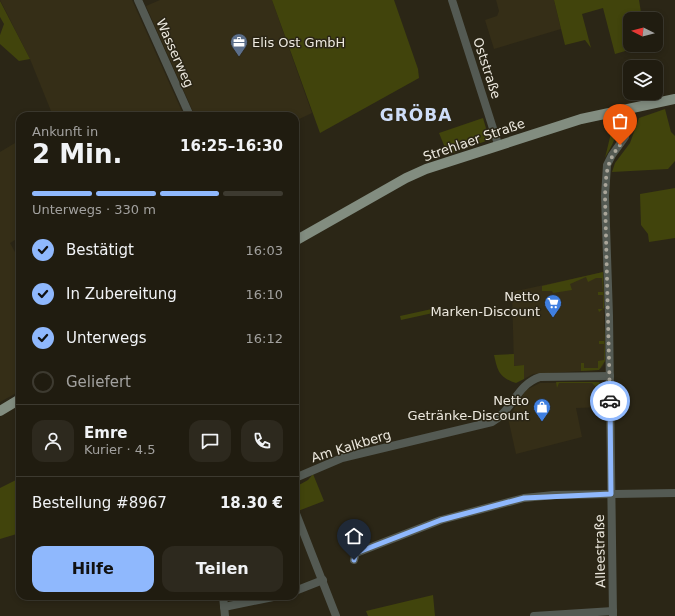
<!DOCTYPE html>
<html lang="de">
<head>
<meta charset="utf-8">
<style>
	:root { --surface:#201c10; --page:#2d291e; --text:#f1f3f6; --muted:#a2a19f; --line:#3d3a30; --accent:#8fb8fd }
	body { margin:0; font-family:"DejaVu Sans",sans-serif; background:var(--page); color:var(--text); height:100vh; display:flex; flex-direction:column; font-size:15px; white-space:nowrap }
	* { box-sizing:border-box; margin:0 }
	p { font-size:13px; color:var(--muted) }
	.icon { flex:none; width:22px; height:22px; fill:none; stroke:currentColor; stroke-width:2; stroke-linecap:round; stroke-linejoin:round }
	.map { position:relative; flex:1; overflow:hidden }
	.drawer { position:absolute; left:16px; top:112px; width:283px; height:488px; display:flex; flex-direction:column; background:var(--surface); border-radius:12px; box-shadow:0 2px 6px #0003,0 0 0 1px var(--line) }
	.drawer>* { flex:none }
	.needle { width:26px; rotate:276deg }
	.tools { position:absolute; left:623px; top:12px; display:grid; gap:8px }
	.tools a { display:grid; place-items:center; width:40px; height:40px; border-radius:8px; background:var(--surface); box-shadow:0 2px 6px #0003,0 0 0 1px var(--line); font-size:20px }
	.pin { position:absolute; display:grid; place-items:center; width:34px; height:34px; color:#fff; margin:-41px -17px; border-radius:50% 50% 50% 0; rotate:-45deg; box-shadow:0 0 4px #0007 }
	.pin .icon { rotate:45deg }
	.courier { position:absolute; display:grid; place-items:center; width:40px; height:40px; margin:-20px; border:3px solid #8fb8fd; border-radius:50%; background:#fff; color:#222; box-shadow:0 1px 5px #0007 }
	.headline em { font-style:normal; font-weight:700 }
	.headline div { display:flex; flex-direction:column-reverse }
	.headline { display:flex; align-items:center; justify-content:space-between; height:68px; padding:0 16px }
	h1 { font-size:26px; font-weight:700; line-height:30px }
	.bar { display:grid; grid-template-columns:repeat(4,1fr); gap:6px 4px; align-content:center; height:48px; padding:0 16px }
	.bar i { height:5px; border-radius:3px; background:var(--line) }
	.bar .current { background:var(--accent) }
	.bar p { grid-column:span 4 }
	.line { display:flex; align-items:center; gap:10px; padding:0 16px; border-top:1px solid var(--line) }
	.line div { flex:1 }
	.round { display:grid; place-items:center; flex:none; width:42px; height:42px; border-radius:12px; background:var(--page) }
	ol { padding:0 16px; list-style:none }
	li { display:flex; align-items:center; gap:12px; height:44px }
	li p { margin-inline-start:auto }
	li .icon { padding:4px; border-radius:50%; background:var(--accent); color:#111; stroke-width:4 }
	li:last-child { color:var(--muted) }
	li i { width:22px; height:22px; border:2px solid var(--line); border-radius:50% }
	.action { display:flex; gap:8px; margin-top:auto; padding:8px 16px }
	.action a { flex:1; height:46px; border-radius:12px; background:var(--accent); color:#111; font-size:16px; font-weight:700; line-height:46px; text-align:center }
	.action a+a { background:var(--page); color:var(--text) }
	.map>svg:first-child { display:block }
	.built { fill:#352e17 }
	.green { fill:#41440c }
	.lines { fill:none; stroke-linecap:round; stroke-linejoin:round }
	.minor { stroke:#545a53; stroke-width:8 }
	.major { stroke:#828d80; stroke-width:10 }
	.done { stroke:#a9a599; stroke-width:4; stroke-dasharray:0 7.2 }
	.route { stroke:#8fb8fd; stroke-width:5 }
	.labels { text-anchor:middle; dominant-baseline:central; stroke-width:3; stroke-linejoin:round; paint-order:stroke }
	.poi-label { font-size:13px; fill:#ede9df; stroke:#2b2616; text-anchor:end }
	.street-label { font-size:13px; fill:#ede9df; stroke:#2b2616 }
	.district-label { font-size:17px; font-weight:bold; letter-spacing:1px; fill:#ceddf8; stroke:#2b2616 }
</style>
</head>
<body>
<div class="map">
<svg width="675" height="616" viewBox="0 0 675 616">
	<rect width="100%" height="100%" fill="#2b2616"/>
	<g class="built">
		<path d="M0 0H132L184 116H53L30 59Z"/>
		<path d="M160 0H272L312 113 295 121V116H195L146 6Z"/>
		<path d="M496 0H554L561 29 494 49 485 20 497 16 499 11Z"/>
		<path d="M20 140V237L10 243 20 261V391L0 402V152Z"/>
		<path d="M603 272 605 361 603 366 599 370 533 374 524 379V365L514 366 512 292Z"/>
		<path d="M597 382 603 386V407L576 408 582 437 516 454 508 418 526 390 540 383Z"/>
	</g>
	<g class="green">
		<path d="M272 0H394L418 69 419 78 320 133Z"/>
		<path d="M554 0H639L642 19H630V45H646L615 54 603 8 582 14 591 48 585 40 565 45Z"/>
		<path d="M0 1 30 59 19 61 0 44V35L4 24 0 17Z"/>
		<path d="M665 109 671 132 675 136V161L668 169 612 172 615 163 630 143 639 118Z"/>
		<path d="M483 118 488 135 486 141 448 155 439 133Z"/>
		<path d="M609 119C622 132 612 145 605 158L611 133 610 123 606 120Z"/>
		<path d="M675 188V238L649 242 648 234 641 225 640 194Z"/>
		<path d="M603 272 604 308 599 312 598 309H603V295H598V292H603L602 278H596L588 282 586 277 570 284 572 290 553 293 552 291H542V286Z"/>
		<path d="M441 307 442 311 401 320 400 316Z"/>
		<path d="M604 324 605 361 599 370 581 371V363H584V368H598V361L604 360V344H599V341H604Z"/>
		<path d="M514 354V366L524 365V379L516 383C499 377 498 372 494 355Z"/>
		<path d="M556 382H599L603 386V407H595V397H601V386H595L592 383H559L557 388Z"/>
		<path d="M313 474 324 501 298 511 295 503V487L297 486 298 489 299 485 308 480Z"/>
		<path d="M20 478V533L0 539V488Z"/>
		<path d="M433 595 435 616H368L366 611Z"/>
	</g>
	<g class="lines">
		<g class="minor">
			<path d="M138 0 190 116"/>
			<path d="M452 0 498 144"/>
			<path d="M295 478 342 458 492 422C514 409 516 385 540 377L610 376"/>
			<path d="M295 511 336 616"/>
			<path d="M354 560 356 553 441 520 524 498 554 495 675 493"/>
			<path d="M295 591 323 580"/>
			<path d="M223 596 225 616"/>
			<path d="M224 607 278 596"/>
			<path d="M534 616 613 611"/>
			<path d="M613 616 609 316 605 196 607 165 612 155 625 137 629 117 628 109"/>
		</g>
		<g class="major">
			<path d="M295 241 406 178 426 169 581 119 675 99"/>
			<path d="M0 411 20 399"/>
		</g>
	</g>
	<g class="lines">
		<path class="done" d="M610 401 605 196C606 174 606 162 620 145"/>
		<path class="route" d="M354 560 356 553 441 520 524 498 611 494 610 401"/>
	</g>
	<defs>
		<g id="office-pin" transform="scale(0.9)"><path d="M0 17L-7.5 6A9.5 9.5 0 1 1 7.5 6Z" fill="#5c6f8a" stroke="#2b2616"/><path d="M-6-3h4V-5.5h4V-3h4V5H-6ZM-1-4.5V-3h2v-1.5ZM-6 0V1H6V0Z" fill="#fff"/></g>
		<g id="supermarket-pin" transform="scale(0.9)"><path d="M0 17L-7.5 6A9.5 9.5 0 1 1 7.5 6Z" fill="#3f7fe0" stroke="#2b2616"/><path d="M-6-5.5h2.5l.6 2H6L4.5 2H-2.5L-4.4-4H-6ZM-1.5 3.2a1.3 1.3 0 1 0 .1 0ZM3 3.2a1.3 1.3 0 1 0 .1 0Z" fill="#fff"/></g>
		<g id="shop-pin" transform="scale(0.9)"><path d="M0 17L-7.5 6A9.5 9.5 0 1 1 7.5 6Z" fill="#3f7fe0" stroke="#2b2616"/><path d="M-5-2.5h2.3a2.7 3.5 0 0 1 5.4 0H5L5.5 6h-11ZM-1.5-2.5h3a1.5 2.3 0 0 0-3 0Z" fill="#fff"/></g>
	</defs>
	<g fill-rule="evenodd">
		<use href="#office-pin" x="239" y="42"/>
		<use href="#supermarket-pin" x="553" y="303"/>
		<use href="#shop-pin" x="542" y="407"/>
	</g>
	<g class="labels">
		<g class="poi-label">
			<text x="252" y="42" text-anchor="start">Elis Ost GmbH</text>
			<text x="540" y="296">Netto<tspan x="540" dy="15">Marken-Discount</tspan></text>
			<text x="529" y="400">Netto<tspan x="529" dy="15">Getränke-Discount</tspan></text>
		</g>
		<g class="street-label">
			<text transform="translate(175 53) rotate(66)">Wasserweg</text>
			<text transform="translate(487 68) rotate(72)">Oststraße</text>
			<text transform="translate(474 140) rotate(-19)">Strehlaer Straße</text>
			<text transform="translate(351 446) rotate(-17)">Am Kalkberg</text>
			<text transform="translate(600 551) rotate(-91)">Alleestraße</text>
		</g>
		<g class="district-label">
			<text x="416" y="115">GRÖBA</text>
		</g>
	</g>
</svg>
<div class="tools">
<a><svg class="needle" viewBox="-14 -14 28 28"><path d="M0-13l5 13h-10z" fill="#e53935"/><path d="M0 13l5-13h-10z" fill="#a2a19f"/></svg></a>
<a><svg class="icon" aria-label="layers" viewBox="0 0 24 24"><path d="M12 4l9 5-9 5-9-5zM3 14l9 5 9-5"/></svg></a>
</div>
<div class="pin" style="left:620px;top:145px;background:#ea580c"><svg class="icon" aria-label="bag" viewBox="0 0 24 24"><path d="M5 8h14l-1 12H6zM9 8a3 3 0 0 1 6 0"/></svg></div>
<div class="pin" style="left:354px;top:560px;background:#1f2937"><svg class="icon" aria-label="home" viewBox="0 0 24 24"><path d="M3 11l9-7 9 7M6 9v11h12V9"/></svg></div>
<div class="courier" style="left:610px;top:401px"><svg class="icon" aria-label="car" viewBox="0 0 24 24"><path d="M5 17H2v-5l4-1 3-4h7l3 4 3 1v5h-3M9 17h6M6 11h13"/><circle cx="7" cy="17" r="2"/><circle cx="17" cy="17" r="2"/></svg></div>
<section class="drawer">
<div class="headline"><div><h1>2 Min.</h1><p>Ankunft in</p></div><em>16:25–16:30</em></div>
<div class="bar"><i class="current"></i><i class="current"></i><i class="current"></i><i></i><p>Unterwegs · 330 m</p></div>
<ol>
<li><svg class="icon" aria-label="check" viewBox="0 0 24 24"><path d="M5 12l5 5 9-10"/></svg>Bestätigt<p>16:03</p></li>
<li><svg class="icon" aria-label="check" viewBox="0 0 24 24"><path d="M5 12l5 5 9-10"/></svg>In Zubereitung<p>16:10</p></li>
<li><svg class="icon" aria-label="check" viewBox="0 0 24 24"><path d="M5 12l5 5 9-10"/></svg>Unterwegs<p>16:12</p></li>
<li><i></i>Geliefert</li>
</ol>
<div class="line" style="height:72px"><a class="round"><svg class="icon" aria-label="person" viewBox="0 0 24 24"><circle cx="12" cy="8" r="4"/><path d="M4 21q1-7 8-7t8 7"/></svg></a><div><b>Emre</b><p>Kurier · 4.5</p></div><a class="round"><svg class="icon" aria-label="chat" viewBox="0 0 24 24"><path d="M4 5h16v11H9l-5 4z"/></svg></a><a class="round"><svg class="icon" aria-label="phone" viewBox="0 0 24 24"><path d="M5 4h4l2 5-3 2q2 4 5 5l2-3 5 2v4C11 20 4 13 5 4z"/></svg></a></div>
<div class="line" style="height:52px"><div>Bestellung #8967</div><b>18.30 €</b></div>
<div class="action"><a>Hilfe</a><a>Teilen</a></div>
</section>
</div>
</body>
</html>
